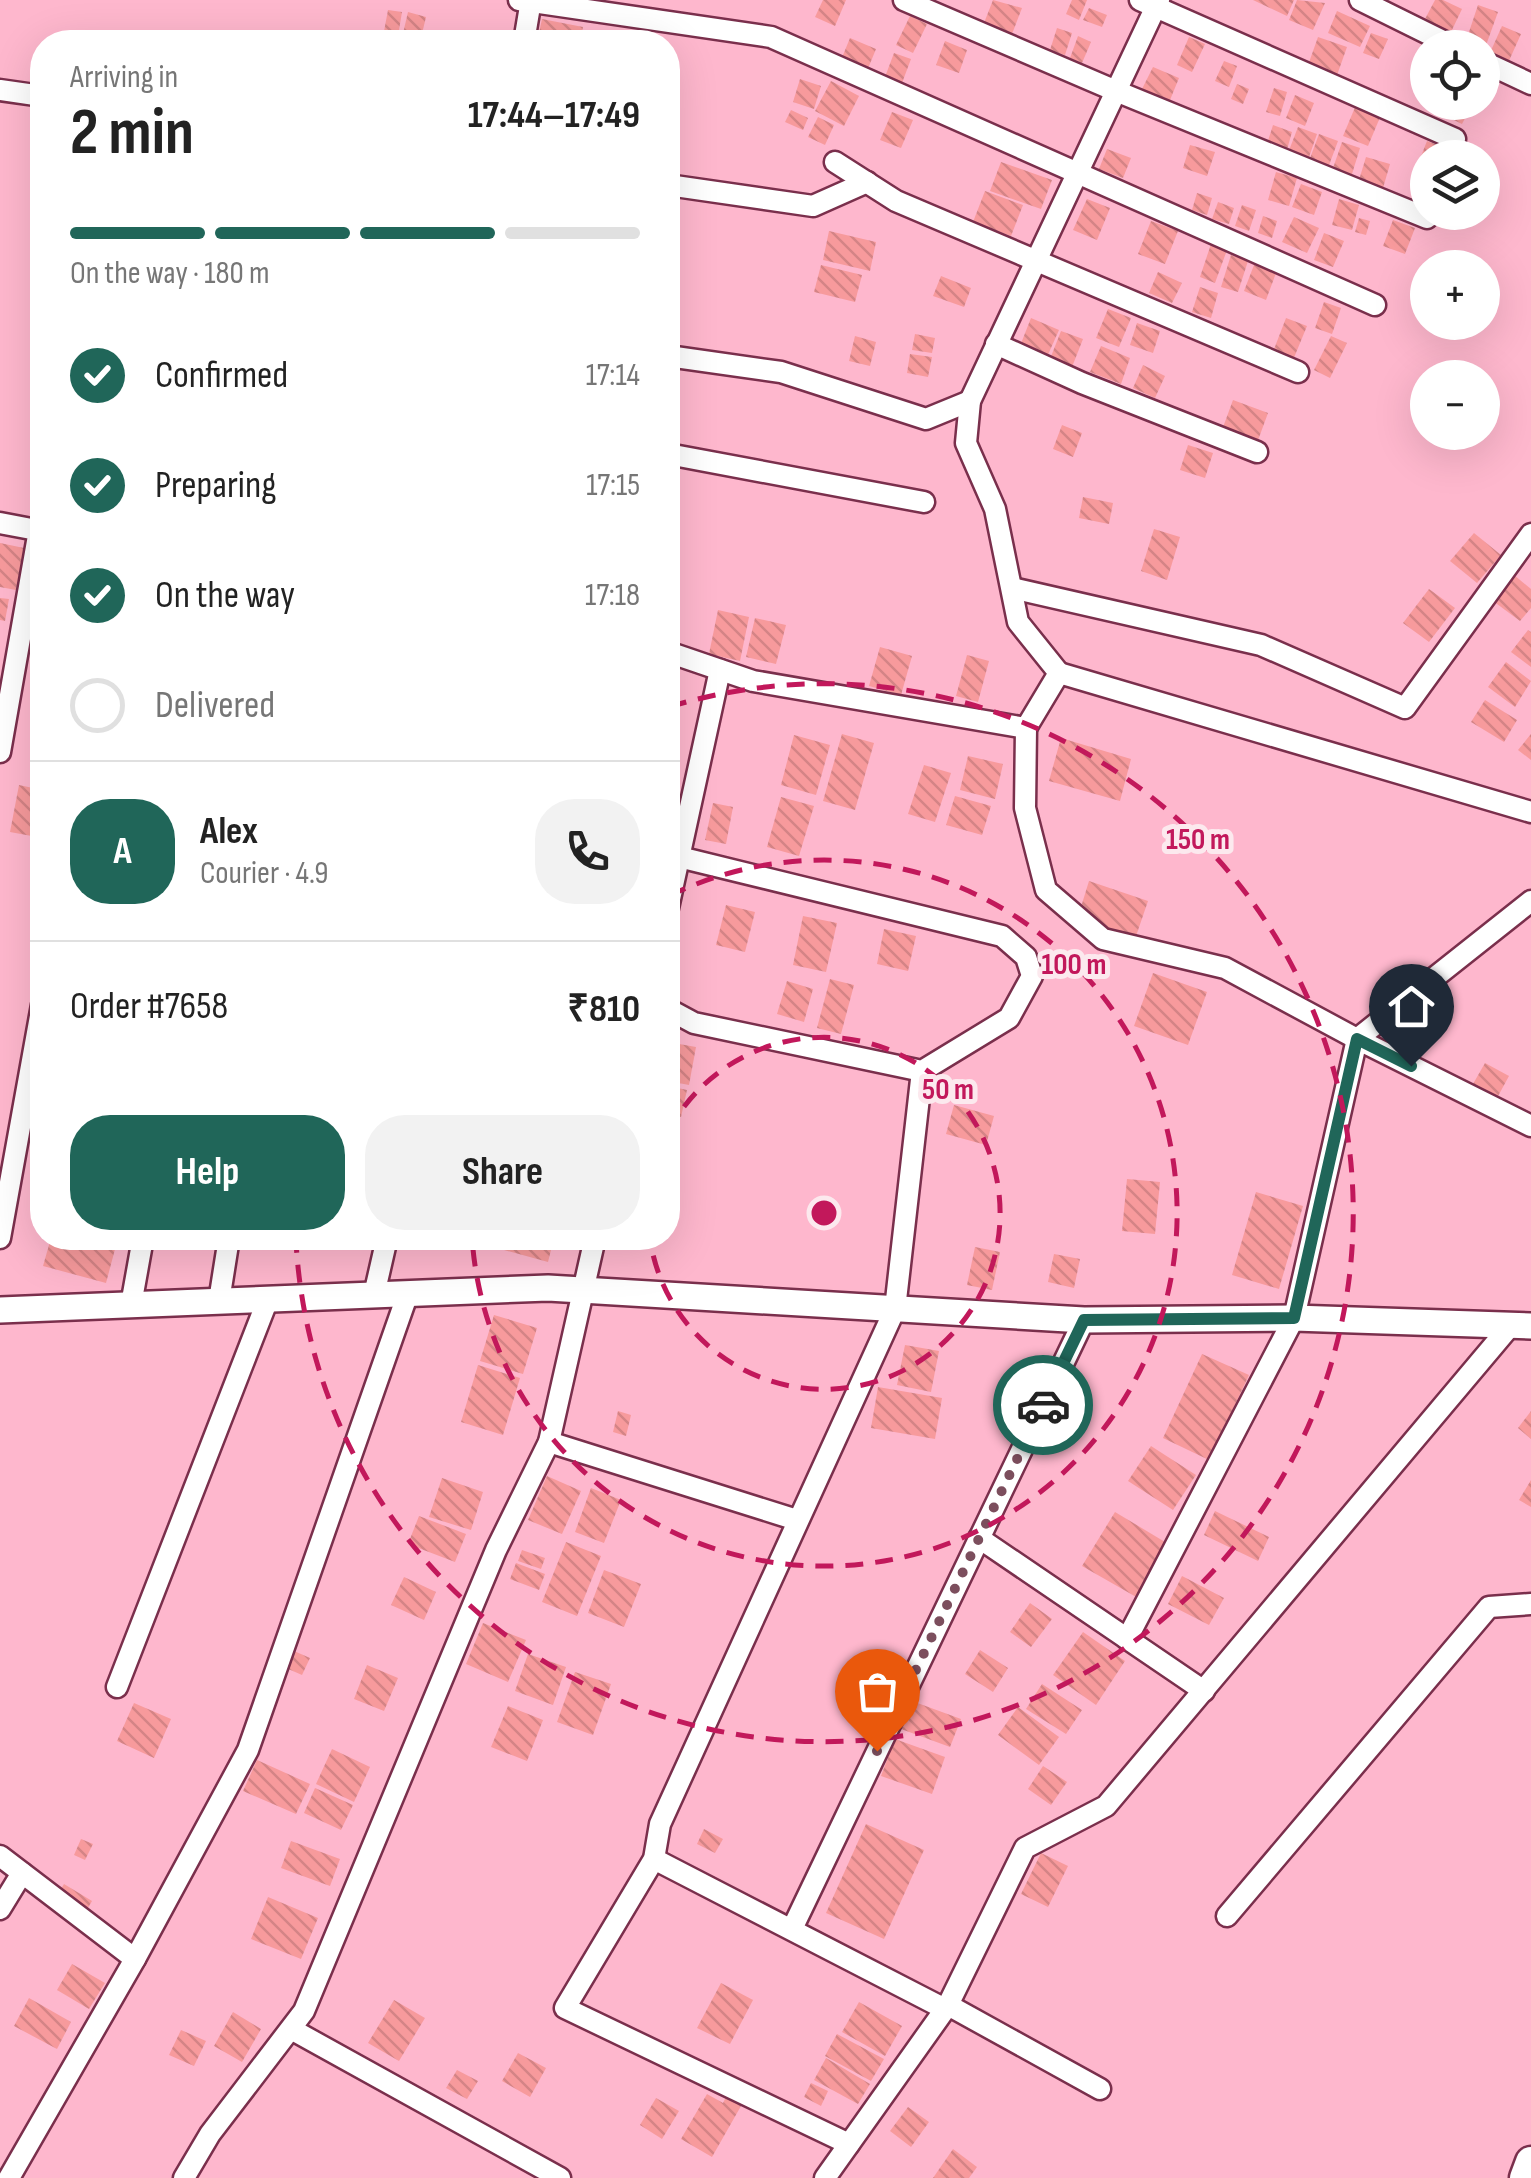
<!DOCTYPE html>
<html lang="en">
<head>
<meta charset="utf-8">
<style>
	:root { --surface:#fff; --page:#f2f2f2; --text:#222; --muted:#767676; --line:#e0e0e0; --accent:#206659 }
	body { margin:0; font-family:"Sofia Sans Condensed",sans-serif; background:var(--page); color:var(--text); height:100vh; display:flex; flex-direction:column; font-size:38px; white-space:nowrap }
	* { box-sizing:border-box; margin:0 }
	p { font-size:32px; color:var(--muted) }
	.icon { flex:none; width:55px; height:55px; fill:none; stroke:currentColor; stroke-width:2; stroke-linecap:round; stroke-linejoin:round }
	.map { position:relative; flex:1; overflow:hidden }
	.panel { position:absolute; left:30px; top:30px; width:650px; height:1220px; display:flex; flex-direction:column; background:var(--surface); border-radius:40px; box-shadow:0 10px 40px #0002 }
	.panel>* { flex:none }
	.controls { position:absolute; left:1410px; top:30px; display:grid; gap:20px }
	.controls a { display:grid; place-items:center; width:90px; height:90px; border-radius:50%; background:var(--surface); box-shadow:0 10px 40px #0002; font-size:50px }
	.pin { position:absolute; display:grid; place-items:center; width:85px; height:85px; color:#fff; margin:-102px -42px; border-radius:50% 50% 50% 0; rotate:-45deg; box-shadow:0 0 10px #0007 }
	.pin .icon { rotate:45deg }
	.courier { position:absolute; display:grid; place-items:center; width:100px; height:100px; margin:-50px; border:8px solid #206659; border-radius:50%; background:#fff; color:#222; box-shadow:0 2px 12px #0007 }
	.head em { font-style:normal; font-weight:700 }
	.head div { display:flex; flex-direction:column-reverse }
	.head { display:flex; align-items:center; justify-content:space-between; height:170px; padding:0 40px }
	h1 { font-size:65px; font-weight:700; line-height:75px }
	.bar { display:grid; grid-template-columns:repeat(4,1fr); gap:15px 10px; align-content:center; height:120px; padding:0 40px }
	.bar i { height:12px; border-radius:8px; background:var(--line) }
	.bar .selected { background:var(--accent) }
	.bar p { grid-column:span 4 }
	.line { display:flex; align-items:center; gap:25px; padding:0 40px; border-top:2px solid var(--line) }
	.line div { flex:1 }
	.round { display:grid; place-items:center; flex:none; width:105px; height:105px; border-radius:40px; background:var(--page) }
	ol { padding:0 40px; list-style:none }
	li { display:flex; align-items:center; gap:30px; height:110px }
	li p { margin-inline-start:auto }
	li .icon { padding:10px; border-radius:50%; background:var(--accent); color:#fff; stroke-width:4 }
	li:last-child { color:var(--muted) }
	li i { width:55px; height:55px; border:5px solid var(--line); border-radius:50% }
	.cta { display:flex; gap:20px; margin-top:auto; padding:20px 40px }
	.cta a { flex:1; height:115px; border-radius:40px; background:var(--accent); color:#fff; font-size:40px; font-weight:700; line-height:115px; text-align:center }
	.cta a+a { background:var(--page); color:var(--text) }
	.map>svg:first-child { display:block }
	.building { fill:url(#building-back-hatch) }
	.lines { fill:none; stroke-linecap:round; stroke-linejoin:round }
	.minor-casing { stroke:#7a2f4c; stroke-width:25 }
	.tertiary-casing { stroke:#7a2f4c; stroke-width:30 }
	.secondary-casing { stroke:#7a2f4c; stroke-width:35 }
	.minor { stroke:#fff; stroke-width:20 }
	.tertiary { stroke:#fff; stroke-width:25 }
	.secondary { stroke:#fff; stroke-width:30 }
	.done { stroke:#7c4e5d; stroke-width:10; stroke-dasharray:0 18 }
	.route { stroke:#206659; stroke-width:12 }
	.ring { fill:none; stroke:#c2185b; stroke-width:5; stroke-dasharray:18 12 }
	.centre { fill:#c2185b; stroke:#fce9ee; stroke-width:5 }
	.ring-label { font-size:30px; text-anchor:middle; font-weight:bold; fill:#c2185b; stroke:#fce9ee; stroke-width:10; stroke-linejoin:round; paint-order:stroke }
</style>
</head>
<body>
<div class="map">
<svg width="1531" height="2178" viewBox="0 0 1531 2178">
	<defs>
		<pattern id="building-back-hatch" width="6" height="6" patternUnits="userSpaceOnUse" patternTransform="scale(2.5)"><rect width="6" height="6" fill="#f79a9c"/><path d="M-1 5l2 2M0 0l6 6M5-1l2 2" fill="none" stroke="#d48486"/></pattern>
	</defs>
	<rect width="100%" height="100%" fill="#feb7cd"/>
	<g class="building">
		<path d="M823 0H846L835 26 815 17Z"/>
		<path d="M993 0 1022 8 1012 34 984 23Z"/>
		<path d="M1072 0H1087L1079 20 1066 14Z"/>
		<path d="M1253 0H1294L1287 16Z"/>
		<path d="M1297 0 1325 3 1313 30 1289 20Z"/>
		<path d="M1435 0H1443L1462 9 1451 32 1425 19Z"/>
		<path d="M1478 5 1498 12 1485 48 1466 41Z"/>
		<path d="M1089 8 1107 15 1102 27 1083 20Z"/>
		<path d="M388 10 402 12 397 42H382Z"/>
		<path d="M1337 11 1370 26 1360 47 1328 33Z"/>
		<path d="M408 12 426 17 420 42H401Z"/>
		<path d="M910 16 927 24 913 53 896 45Z"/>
		<path d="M542 19 583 27 580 42H537Z"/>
		<path d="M1502 26 1521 34 1508 63 1489 55Z"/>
		<path d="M1057 28 1072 33 1065 55 1050 50Z"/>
		<path d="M1371 33 1388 39 1379 59 1363 53Z"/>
		<path d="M1078 36 1091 42 1082 63 1070 58Z"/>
		<path d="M1189 37 1205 44 1192 72 1177 65Z"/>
		<path d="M1318 37 1347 47 1336 78 1307 68Z"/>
		<path d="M850 38 876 49 867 71 841 60Z"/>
		<path d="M945 41 967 50 959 73 936 65Z"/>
		<path d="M894 53 911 59 902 83 885 77Z"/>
		<path d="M1224 61 1237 66 1229 87 1215 81Z"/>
		<path d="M1153 67 1179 78 1170 100 1142 89Z"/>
		<path d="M800 79 821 86 814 109 793 102Z"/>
		<path d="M831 81 859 96 844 126 815 111Z"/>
		<path d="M1237 84 1249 89 1243 104 1231 99Z"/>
		<path d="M1274 88 1287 92 1280 116 1266 112Z"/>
		<path d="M1295 95 1314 103 1305 126 1286 118Z"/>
		<path d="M1436 102H1462L1471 107 1462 124 1432 109Z"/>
		<path d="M1356 105 1381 115 1368 146 1343 136Z"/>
		<path d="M791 110 808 118 803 130 785 122Z"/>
		<path d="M892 112 913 120 901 148 880 140Z"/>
		<path d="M818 117 834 125 825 145 808 137Z"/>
		<path d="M1273 125 1292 132 1286 153 1266 147Z"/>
		<path d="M1298 127 1317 134 1308 160 1288 153Z"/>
		<path d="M1319 134 1338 141 1328 168 1309 161Z"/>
		<path d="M1427 141 1452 151 1450 158H1428V168L1418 164Z"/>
		<path d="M1342 142 1360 148 1352 174 1333 168Z"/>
		<path d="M1190 145 1215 152 1207 176 1183 168Z"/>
		<path d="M1107 149 1131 158 1123 178 1099 169Z"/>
		<path d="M1366 157 1390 164 1383 188 1359 180Z"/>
		<path d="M1001 162 1052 180 1041 209 990 191Z"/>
		<path d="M1276 172 1297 178 1289 206 1268 200Z"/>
		<path d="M1301 184 1322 192 1314 215 1292 207Z"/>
		<path d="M985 191 1023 205 1011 236 973 222Z"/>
		<path d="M1197 193 1212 198 1207 215 1192 210Z"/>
		<path d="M1087 199 1110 208 1097 240 1073 230Z"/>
		<path d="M1339 199 1359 205 1352 230 1332 225Z"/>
		<path d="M1218 202 1234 208 1229 224 1212 219Z"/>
		<path d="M1242 205 1256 210 1249 231 1235 226Z"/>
		<path d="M1263 216 1277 221 1272 238 1258 233Z"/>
		<path d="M1294 217 1319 228 1307 253 1282 242Z"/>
		<path d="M1359 218 1370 221 1366 235 1355 232Z"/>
		<path d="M1393 220 1415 228 1405 254 1383 246Z"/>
		<path d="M1151 221 1178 231 1165 264 1138 254Z"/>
		<path d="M829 231 876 242 870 271 823 260Z"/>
		<path d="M1324 233 1344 241 1333 267 1314 260Z"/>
		<path d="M1211 244 1227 250 1215 283 1200 277Z"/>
		<path d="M1231 255 1248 261 1238 292 1221 287Z"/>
		<path d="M821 265 862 275 855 302 814 292Z"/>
		<path d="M1254 265 1276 273 1266 300 1244 291Z"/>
		<path d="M1158 272 1182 283 1172 303 1149 293Z"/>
		<path d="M941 276 971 288 964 307 933 296Z"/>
		<path d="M1200 287 1218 293 1211 318 1192 312Z"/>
		<path d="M1324 302 1341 308 1332 334 1315 328Z"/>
		<path d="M1108 309 1131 318 1119 347 1096 338Z"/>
		<path d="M1031 318 1059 330 1047 357 1020 346Z"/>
		<path d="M1286 318 1307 326 1291 365 1271 357Z"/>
		<path d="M1137 323 1160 331 1153 353 1130 345Z"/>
		<path d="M1061 331 1083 339 1072 367 1050 359Z"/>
		<path d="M915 334 935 338 932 353 912 350Z"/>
		<path d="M855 336 876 342 870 366 849 361Z"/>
		<path d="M1331 336 1347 343 1330 378 1314 370Z"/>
		<path d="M1101 346 1130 358 1121 384 1090 372Z"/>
		<path d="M910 354 932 357 928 377 907 373Z"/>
		<path d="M1143 365 1165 376 1155 398 1133 388Z"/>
		<path d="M1233 400 1268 413 1257 443 1222 430Z"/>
		<path d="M1062 425 1082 433 1073 457 1053 449Z"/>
		<path d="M1188 445 1213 453 1205 478 1180 470Z"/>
		<path d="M1083 497 1113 503 1109 524 1079 518Z"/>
		<path d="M1154 529 1180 537 1167 580 1141 571Z"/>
		<path d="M1474 533 1501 555 1477 583 1450 561Z"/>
		<path d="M0 543 24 548 16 590 0 587Z"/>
		<path d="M1514 575 1531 589V608L1520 621 1493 601Z"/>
		<path d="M1429 589 1455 608 1429 642 1403 623Z"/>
		<path d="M0 598 9 599 5 621 0 620Z"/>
		<path d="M718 610 749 617 740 661 709 654Z"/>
		<path d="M668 612 677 613 674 633H668Z"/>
		<path d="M755 618 786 625 776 664 746 657Z"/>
		<path d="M1528 630 1531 632V667L1511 652Z"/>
		<path d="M880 647 912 656 901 695 869 686Z"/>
		<path d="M967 655 989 661 978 702 956 696Z"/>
		<path d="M1506 662 1531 681 1515 707 1488 687Z"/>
		<path d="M1485 700 1517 720 1504 742 1471 722Z"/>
		<path d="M842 734 874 743 855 810 823 801Z"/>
		<path d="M1531 734V760L1518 750Z"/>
		<path d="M794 735 830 745 816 795 781 785Z"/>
		<path d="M1061 738 1131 759 1120 801 1049 781Z"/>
		<path d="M968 756 1003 764 995 799 960 790Z"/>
		<path d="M924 765 951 773 935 822 908 814Z"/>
		<path d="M19 785 42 790 37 837 10 832Z"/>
		<path d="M955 796 991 806 982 835 946 825Z"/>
		<path d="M781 797 814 806 799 856 767 847Z"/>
		<path d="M713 803 733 807 726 844 705 840Z"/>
		<path d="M1089 881 1148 901 1134 942 1076 923Z"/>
		<path d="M726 905 755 912 745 952 716 945Z"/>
		<path d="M803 916 837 923 826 972 793 965Z"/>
		<path d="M884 929 916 936 908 971 877 964Z"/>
		<path d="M1153 973 1207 992 1188 1045 1134 1026Z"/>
		<path d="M830 979 854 985 841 1034 817 1028Z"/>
		<path d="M787 981 813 989 804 1022 777 1014Z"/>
		<path d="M668 1042 696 1047 689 1085 668 1081Z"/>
		<path d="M1485 1063 1509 1076 1497 1098 1473 1084Z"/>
		<path d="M668 1086 687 1090 681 1117 668 1114Z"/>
		<path d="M954 1105 994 1116 986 1145 946 1134Z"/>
		<path d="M1127 1179 1160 1182 1155 1234 1122 1231Z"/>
		<path d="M1256 1192 1303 1206 1279 1289 1232 1275Z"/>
		<path d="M51 1238H118L106 1283 43 1266Z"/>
		<path d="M508 1238H554L548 1262 504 1250Z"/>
		<path d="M975 1247 1000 1252 992 1290 967 1285Z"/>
		<path d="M1054 1254 1080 1259 1074 1288 1048 1282Z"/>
		<path d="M494 1315 537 1328 523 1374 480 1361Z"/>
		<path d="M905 1345 939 1351 931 1392 897 1385Z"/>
		<path d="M1202 1354 1249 1375 1209 1460 1163 1438Z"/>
		<path d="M478 1365 520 1378 503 1435 461 1422Z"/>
		<path d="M878 1387 942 1398 935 1439 871 1428Z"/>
		<path d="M618 1411 631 1415 626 1436 613 1432Z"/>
		<path d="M1531 1411V1439L1518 1428Z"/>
		<path d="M1151 1446 1196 1475 1173 1510 1128 1481Z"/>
		<path d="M547 1476 581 1491 562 1534 528 1520Z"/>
		<path d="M442 1478 483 1492 471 1530 429 1517Z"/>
		<path d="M1531 1480V1507L1519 1500Z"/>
		<path d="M591 1488 621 1500 604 1543 575 1532Z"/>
		<path d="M1215 1511 1269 1537 1258 1561 1204 1535Z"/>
		<path d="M1115 1512 1170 1545 1138 1598 1082 1566Z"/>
		<path d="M419 1516 466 1534 455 1562 408 1544Z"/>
		<path d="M566 1542 601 1556 577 1616 542 1602Z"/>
		<path d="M522 1550 545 1558 541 1569 518 1561Z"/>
		<path d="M516 1563 545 1574 539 1590 510 1579Z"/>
		<path d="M604 1570 641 1584 624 1627 588 1613Z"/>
		<path d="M1182 1576 1224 1598 1209 1625 1168 1604Z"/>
		<path d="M404 1577 436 1592 424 1620 391 1605Z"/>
		<path d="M1030 1603 1052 1619 1031 1647 1010 1632Z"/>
		<path d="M483 1623 526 1640 508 1682 466 1664Z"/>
		<path d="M1083 1632 1125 1661 1096 1705 1053 1675Z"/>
		<path d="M980 1650 1008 1668 993 1692 965 1674Z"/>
		<path d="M294 1651 310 1658 302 1675 286 1668Z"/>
		<path d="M528 1654 566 1667 553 1705 515 1691Z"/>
		<path d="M367 1665 398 1678 384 1711 354 1699Z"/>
		<path d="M575 1672 611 1684 593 1735 557 1722Z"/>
		<path d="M1042 1684 1082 1710 1066 1734 1026 1709Z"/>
		<path d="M912 1701 961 1719 950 1747 901 1729Z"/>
		<path d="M134 1703 171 1719 154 1758 117 1741Z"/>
		<path d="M508 1706 543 1720 527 1761 491 1747Z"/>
		<path d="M1018 1707 1059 1737 1039 1765 998 1735Z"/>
		<path d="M895 1739 945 1757 932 1794 881 1776Z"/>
		<path d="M332 1749 370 1767 354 1802 316 1784Z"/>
		<path d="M257 1760 310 1784 296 1814 243 1791Z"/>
		<path d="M1043 1766 1067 1782 1051 1805 1028 1789Z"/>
		<path d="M315 1788 353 1805 341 1830 304 1813Z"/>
		<path d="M866 1824 924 1850 884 1939 826 1913Z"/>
		<path d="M704 1829 723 1839 715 1853 697 1844Z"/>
		<path d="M81 1839 93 1844 85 1860 74 1855Z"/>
		<path d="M291 1841 340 1859 330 1886 281 1868Z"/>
		<path d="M1041 1853 1068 1866 1048 1907 1021 1894Z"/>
		<path d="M64 1884 92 1901 82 1918 53 1902Z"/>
		<path d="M268 1897 318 1918 301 1959 251 1939Z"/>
		<path d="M72 1964 105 1983 89 2009 57 1990Z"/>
		<path d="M721 1983 753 2000 730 2044 697 2028Z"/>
		<path d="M29 1998 71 2022 57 2049 14 2026Z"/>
		<path d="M394 2000 425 2018 399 2061 368 2043Z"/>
		<path d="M859 2002 902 2026 885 2056 842 2032Z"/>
		<path d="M233 2012 261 2029 242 2062 214 2046Z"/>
		<path d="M181 2030 206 2041 194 2066 169 2055Z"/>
		<path d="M837 2034 884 2059 871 2081 825 2056Z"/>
		<path d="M518 2053 546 2068 530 2097 502 2081Z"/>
		<path d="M826 2058 870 2084 858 2104 814 2080Z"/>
		<path d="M457 2070 478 2081 467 2099 446 2088Z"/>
		<path d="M811 2083 828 2091 821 2106 804 2097Z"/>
		<path d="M707 2094 723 2103 726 2097 741 2106 712 2157 681 2139Z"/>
		<path d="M656 2098 679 2111 662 2139 640 2125Z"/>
		<path d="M908 2107 929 2122 911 2147 890 2131Z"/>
		<path d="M953 2149 977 2167 969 2178H933Z"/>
	</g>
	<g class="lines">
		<g class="minor-casing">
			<g id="minor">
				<path d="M519 0 771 37 1375 305"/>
				<path d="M904 0 1116 91 1427 218"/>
				<path d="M1140 0 1455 139"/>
				<path d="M1360 0 1457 48"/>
				<path d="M524 42 531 0"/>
				<path d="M1482 61 1531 84"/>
				<path d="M0 90 42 96"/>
				<path d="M835 162 896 201 1298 372"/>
				<path d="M668 185 813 206 867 182"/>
				<path d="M996 344 1082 383 1257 452"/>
				<path d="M668 356 781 372 926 419 970 401"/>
				<path d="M668 454 924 502"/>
				<path d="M0 523 42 531"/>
				<path d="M1012 588 1261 645 1405 708 1531 534"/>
				<path d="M668 652 753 681 1026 728 1025 808 1046 890 1103 939 1225 968 1357 1039 1531 1126"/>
				<path d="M1059 673 1531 812"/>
				<path d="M1026 728 1059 673 1018 622 995 509 966 443 970 401 1159 0"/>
				<path d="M0 752 39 530"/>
				<path d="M668 908 720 670"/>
				<path d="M668 1009 694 1023 922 1071 1009 1018 1032 976 1026 957 1002 936 679 857"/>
				<path d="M0 1238 42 1005"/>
				<path d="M374 1295 387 1238"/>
				<path d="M219 1301 229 1238"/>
				<path d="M131 1305 143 1238"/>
				<path d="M549 1442 797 1520"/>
				<path d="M979 1538 1204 1691"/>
				<path d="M1127 1639 1294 1318 1357 1039 1531 901"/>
				<path d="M117 1687 268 1299"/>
				<path d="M0 1856 135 1959"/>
				<path d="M654 1859 945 2009"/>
				<path d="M0 1909 22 1873"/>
				<path d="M1227 1916 1489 1607 1531 1604"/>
				<path d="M792 1929 1084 1320"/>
				<path d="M948 2005 1100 2089"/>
				<path d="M291 2029 560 2178"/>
				<path d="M849 2144 565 2008 654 1859 660 1824 895 1309 922 1071"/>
				<path d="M9 2178 135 1959 248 1750 408 1293"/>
				<path d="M184 2178 210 2134 304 2011 496 1550 549 1442 595 1238"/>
				<path d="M825 2178 948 2005 1025 1848 1106 1806 1511 1325"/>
			</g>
		</g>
		<g class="tertiary-casing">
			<path id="tertiary" d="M0 1310 548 1288 1084 1320 1294 1318 1531 1326"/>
		</g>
		<g class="secondary-casing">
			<path id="secondary" d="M1525 2178 1531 2162"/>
		</g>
		<use href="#minor" class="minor"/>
		<use href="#tertiary" class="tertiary"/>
		<use href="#secondary" class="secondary"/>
	</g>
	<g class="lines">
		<path class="done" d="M877 1751 1043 1405"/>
		<path class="route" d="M1043 1405 1084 1320 1294 1318 1357 1039 1411 1066"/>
	</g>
	<g class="ring">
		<path d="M668 1132A176 176 0 1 1 650 1239"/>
		<path d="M669 896A353 353 0 1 1 472 1238"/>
		<path d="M669 707A529 529 0 1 1 296 1241"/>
	</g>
	<circle cx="824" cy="1213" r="15" class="centre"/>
	<g class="ring-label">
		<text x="1198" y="849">150 m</text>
		<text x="1074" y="974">100 m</text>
		<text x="948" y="1099">50 m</text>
	</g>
</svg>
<div class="controls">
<a><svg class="icon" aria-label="locate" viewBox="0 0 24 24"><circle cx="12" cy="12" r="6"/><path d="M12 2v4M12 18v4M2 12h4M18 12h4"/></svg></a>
<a><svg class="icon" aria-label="layers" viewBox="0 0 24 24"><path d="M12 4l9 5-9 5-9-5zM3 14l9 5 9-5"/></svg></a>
<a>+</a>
<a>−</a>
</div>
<div class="pin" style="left:877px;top:1751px;background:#ea580c"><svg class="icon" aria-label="bag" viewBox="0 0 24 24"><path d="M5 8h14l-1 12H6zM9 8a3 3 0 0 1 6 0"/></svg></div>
<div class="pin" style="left:1411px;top:1066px;background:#1f2937"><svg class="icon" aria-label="home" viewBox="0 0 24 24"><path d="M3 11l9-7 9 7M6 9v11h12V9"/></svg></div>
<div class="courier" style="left:1043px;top:1405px"><svg class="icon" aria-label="car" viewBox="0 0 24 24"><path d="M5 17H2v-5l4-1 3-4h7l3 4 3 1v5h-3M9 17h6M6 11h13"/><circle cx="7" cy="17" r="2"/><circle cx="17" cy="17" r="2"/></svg></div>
<section class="panel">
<div class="head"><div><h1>2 min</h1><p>Arriving in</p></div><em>17:44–17:49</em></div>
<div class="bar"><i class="selected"></i><i class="selected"></i><i class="selected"></i><i></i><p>On the way · 180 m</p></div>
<ol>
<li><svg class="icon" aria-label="check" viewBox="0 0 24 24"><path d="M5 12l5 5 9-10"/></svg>Confirmed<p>17:14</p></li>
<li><svg class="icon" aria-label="check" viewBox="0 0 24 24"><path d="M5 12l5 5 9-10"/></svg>Preparing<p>17:15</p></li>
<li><svg class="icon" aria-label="check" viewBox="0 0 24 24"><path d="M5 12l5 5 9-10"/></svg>On the way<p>17:18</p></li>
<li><i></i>Delivered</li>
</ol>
<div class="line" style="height:180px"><b class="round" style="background:var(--accent);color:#fff">A</b><div><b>Alex</b><p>Courier · 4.9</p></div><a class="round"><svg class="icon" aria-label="phone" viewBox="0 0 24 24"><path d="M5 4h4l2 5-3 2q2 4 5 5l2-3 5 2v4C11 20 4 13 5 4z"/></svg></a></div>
<div class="line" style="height:130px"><div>Order #7658</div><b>₹810</b></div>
<div class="cta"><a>Help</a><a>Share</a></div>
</section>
</div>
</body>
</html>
